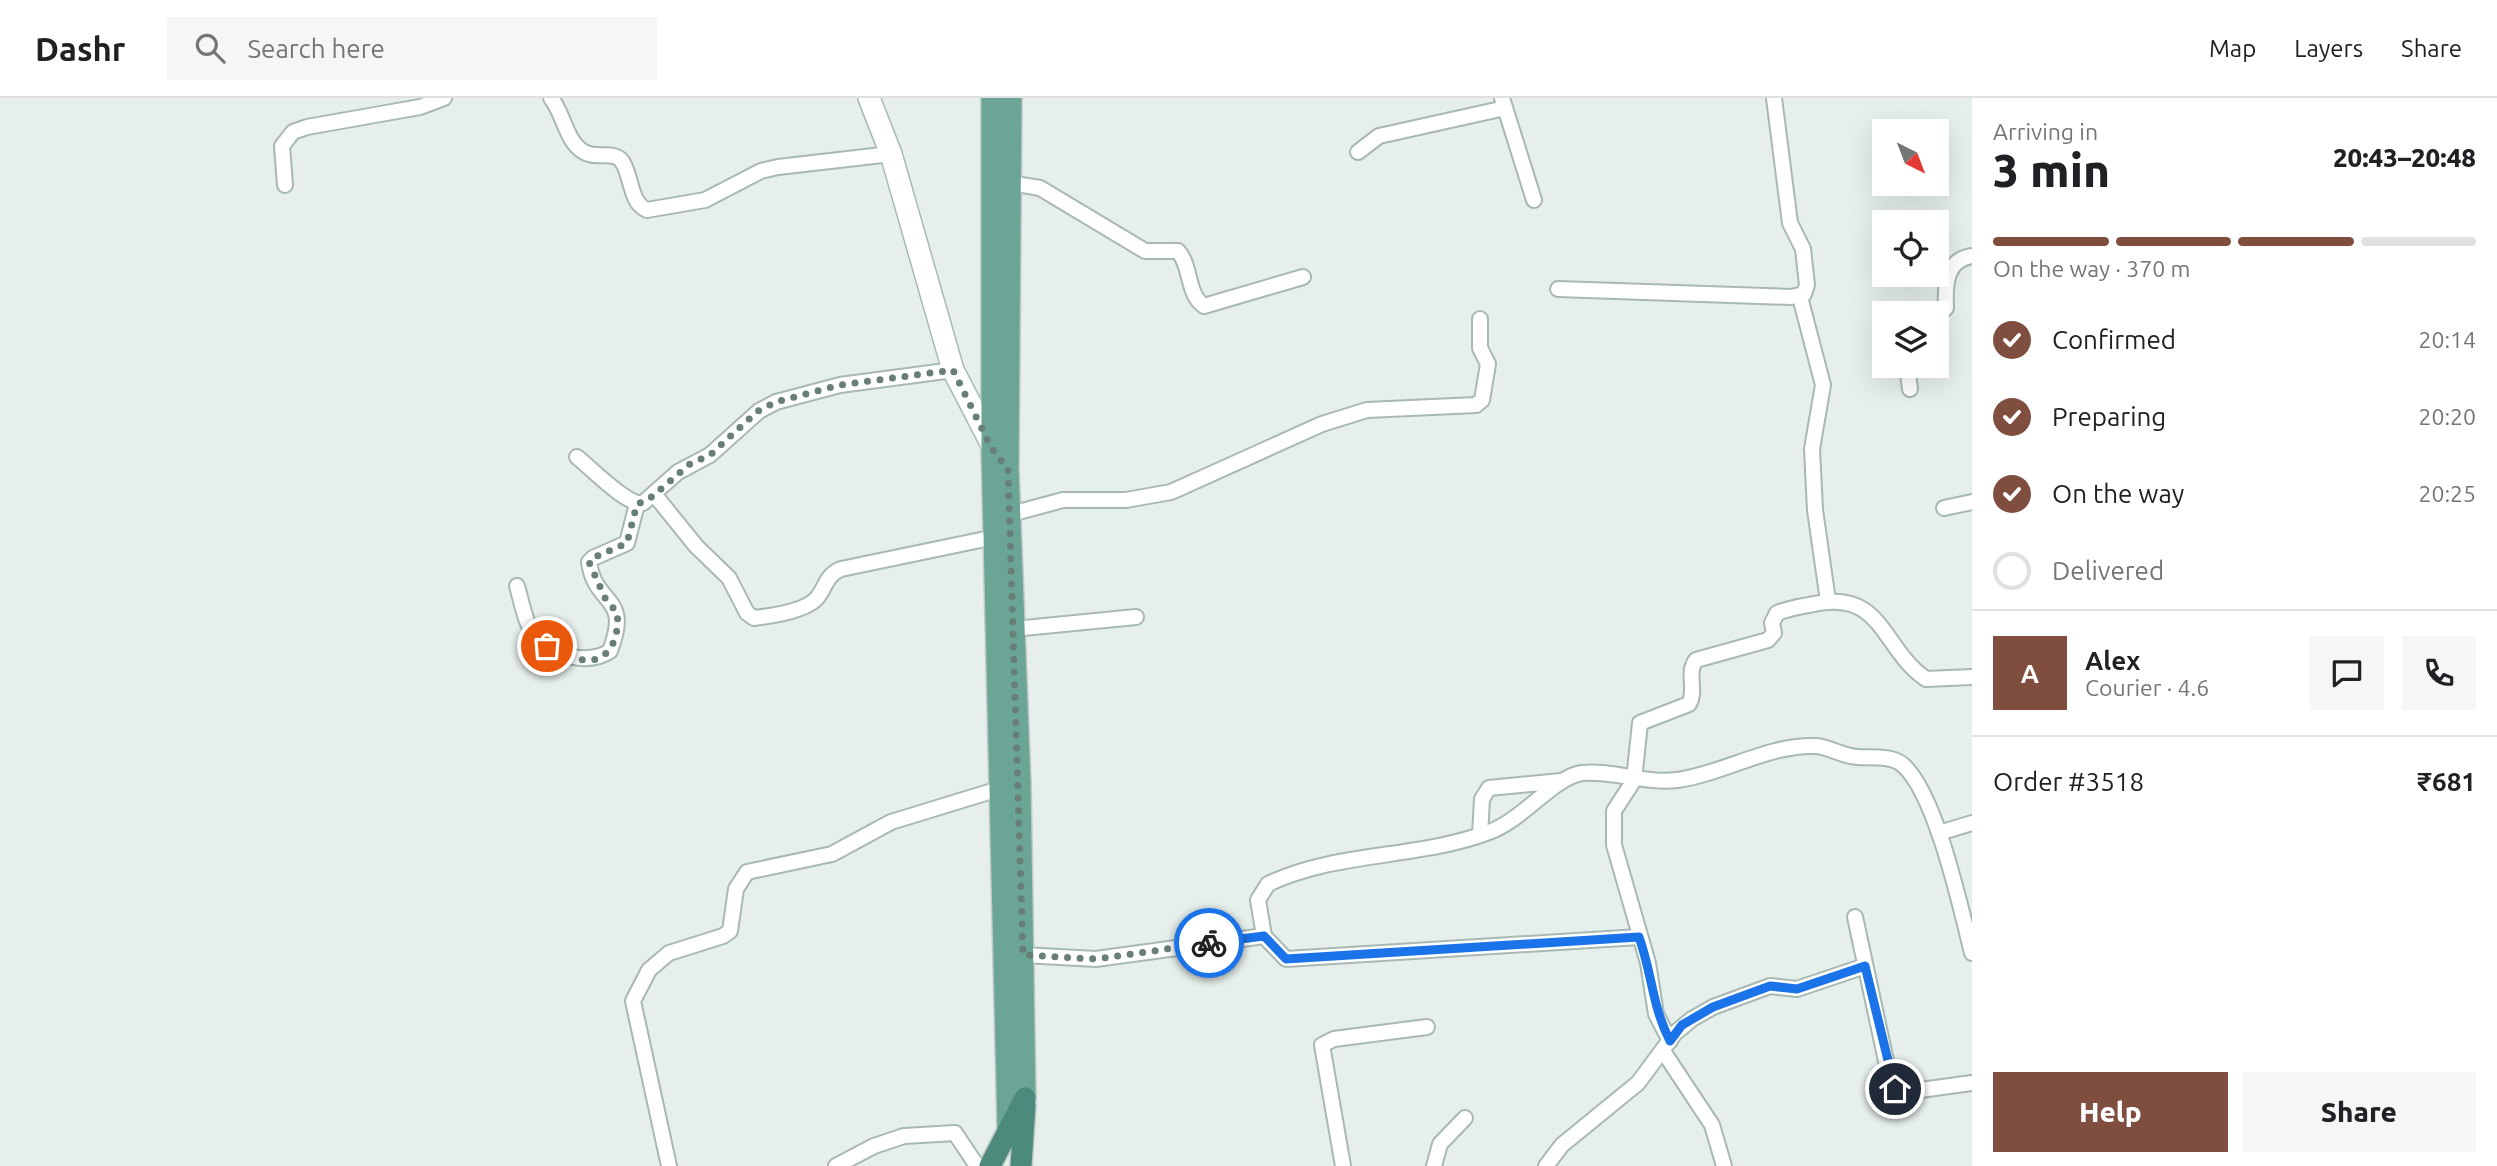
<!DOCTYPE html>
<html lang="en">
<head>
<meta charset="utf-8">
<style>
	:root { --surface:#fff; --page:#f6f6f6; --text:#202124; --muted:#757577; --line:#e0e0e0; --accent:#7f4e3f }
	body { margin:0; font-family:Ubuntu,sans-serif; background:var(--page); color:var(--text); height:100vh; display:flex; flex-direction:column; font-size:26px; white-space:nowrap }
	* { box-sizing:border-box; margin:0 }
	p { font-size:23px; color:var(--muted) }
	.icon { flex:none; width:38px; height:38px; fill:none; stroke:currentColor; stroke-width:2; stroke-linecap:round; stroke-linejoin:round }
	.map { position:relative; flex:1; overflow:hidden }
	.details { display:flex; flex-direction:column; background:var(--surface); width:525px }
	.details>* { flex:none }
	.needle { width:46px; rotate:138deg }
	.tools { position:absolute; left:1872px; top:21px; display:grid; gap:14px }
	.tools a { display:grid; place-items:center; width:77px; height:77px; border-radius:0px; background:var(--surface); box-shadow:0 7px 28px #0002; font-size:35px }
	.pin { position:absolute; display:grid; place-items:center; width:60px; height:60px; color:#fff; margin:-30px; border:4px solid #fff; border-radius:50%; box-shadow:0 2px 7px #0007 }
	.courier { position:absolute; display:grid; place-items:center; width:70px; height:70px; margin:-35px; border:5px solid #1a73e8; border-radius:50%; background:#fff; color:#222; box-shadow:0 2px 9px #0007 }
	.summary em { font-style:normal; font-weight:800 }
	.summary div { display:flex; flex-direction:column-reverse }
	.summary { display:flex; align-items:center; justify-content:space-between; height:119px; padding:0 21px }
	h1 { font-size:46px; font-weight:800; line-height:52px }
	.bar { display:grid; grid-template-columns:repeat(4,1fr); gap:10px 7px; align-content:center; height:84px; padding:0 21px }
	.bar i { height:9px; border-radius:5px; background:var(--line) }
	.bar .selected { background:var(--accent) }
	.bar p { grid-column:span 4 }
	.line { display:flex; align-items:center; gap:18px; padding:0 21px; border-top:2px solid var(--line) }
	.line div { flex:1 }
	.round { display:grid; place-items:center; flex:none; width:74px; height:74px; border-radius:0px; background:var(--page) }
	ol { padding:0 21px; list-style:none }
	li { display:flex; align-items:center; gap:21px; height:77px }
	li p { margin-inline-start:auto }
	li .icon { padding:7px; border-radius:50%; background:var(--accent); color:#fff; stroke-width:4 }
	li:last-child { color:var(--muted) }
	li i { width:38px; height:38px; border:4px solid var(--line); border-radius:50% }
	.primary-button { display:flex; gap:14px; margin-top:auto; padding:14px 21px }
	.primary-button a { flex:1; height:80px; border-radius:0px; background:var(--accent); color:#fff; font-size:28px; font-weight:800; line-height:80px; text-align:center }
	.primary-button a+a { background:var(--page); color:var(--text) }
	header { display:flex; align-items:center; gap:42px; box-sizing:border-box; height:98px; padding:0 35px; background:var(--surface); border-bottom:2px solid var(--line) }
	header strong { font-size:33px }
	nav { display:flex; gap:38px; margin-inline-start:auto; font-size:24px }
	.search { width:490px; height:63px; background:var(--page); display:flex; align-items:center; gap:18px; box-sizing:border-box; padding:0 24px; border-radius:0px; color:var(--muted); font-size:26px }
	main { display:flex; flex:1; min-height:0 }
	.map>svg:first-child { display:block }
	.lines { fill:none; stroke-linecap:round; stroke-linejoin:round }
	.minor-casing { stroke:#a8b8b2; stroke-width:18 }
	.secondary-casing { stroke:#a4bbb3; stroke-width:24 }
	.primary-casing { stroke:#c2cac8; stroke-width:24 }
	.trunk-casing { stroke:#c2cac8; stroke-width:24 }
	.minor { stroke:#fff; stroke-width:14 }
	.secondary { stroke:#fff; stroke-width:21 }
	.primary { stroke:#6aa596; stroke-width:21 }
	.trunk { stroke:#4c8a7c; stroke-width:21 }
	.done { stroke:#687f78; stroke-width:7; stroke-dasharray:0 12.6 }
	.route { stroke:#1a73e8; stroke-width:9 }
</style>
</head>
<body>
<header>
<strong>Dashr</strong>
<div class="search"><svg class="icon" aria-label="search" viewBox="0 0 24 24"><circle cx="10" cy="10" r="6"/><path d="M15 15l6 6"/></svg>Search here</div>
<nav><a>Map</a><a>Layers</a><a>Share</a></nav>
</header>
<main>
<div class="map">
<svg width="1972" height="1068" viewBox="0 0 1972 1068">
	<rect width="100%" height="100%" fill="#e6efeb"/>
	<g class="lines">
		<g class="minor-casing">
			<g id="minor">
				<path d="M551 0C564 16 566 44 584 54 597 62 615 51 623 65 632 80 630 105 647 112L705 102 761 73 778 69 891 56"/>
				<path d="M1502 0 1534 102"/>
				<path d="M1358 54 1379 38 1505 10"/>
				<path d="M1004 84 1040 90 1145 153H1178C1192 169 1186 195 1204 208L1303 179"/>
				<path d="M285 87 282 48 293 34 307 29 420 9 444 0"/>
				<path d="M1558 191 1791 199 1804 196 1807 187 1803 151 1790 125 1774 0"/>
				<path d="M1800 199 1823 287 1812 351 1815 412 1828 503"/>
				<path d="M1937 218 1946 210C1945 188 1945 162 1972 158"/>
				<path d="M1907 268 1910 291"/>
				<path d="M577 359C591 370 627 408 643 405L678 374 710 357 759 313 776 304 840 287 953 272"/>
				<path d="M654 396 696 448 729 480 747 515 754 520C771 518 806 513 817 500 826 489 826 477 841 471L995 439"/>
				<path d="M1944 410 1972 404"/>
				<path d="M1011 416 1063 402H1126L1171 394 1322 326 1367 312 1476 307 1482 302 1488 266 1480 250V221"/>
				<path d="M517 488C522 505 525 526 536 539 553 559 589 567 610 553 632 496 595 509 589 464L593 460 627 445 637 406"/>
				<path d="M1014 531 1136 519"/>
				<path d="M1939 735 1972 725"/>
				<path d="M1480 737 1482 701 1489 690 1561 683"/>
				<path d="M1855 819 1891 986 1900 994H1906L1972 985"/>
				<path d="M1264 838 1258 802 1268 786C1337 753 1418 761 1489 734 1523 722 1554 679 1582 675 1614 672 1645 686 1677 682 1723 676 1769 646 1816 648 1830 649 1842 658 1857 659 1871 660 1892 657 1903 667 1936 696 1961 811 1972 855"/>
				<path d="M1023 857 1096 861 1264 838 1286 861 1639 839"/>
				<path d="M1670 943 1656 916 1648 865 1614 747V713L1634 682 1640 625 1689 606C1697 592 1686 575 1696 562L1768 542 1774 535 1772 525 1777 515C1789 510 1802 508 1814 506 1883 491 1881 550 1926 581L1972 579"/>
				<path d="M1663 953 1712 1027 1724 1068"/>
				<path d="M669 1068 633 903 649 872 669 855 723 838 730 833 736 791 747 774 832 756 891 724 1002 690"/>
				<path d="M836 1068 874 1048 904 1038 955 1035 977 1068"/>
				<path d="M1343 1068 1322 947 1334 941 1427 929"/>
				<path d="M1434 1068 1440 1046 1465 1020"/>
				<path d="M1546 1068 1562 1047 1638 985 1675 935 1692 921 1713 909 1770 888 1797 891 1865 868"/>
			</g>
		</g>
		<g class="secondary-casing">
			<path id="secondary" d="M869 0 891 56 953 272 996 355"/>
		</g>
		<g class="primary-casing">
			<g id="primary">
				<path d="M992 0V351L1008 1031 1011 1039"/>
				<path d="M1011 0 1008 371 1020 685 1025 1000"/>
			</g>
		</g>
		<g class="trunk-casing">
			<g id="trunk">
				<path d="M990 1068 1025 1000"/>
				<path d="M1021 1068 1025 1007"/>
			</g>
		</g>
		<use href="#minor" class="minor"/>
		<use href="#secondary" class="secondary"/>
		<use href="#primary" class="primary"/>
		<use href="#trunk" class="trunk"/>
	</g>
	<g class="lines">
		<path class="done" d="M547 548C558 552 573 561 584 562 612 565 620 535 617 514L606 502 589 464 593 460 627 445 637 406 648 402 690 366 710 357 758 313 776 304 840 287 953 272 992 351 1008 371 1023 857 1096 861 1209 845"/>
		<path class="route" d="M1209 845 1264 838 1286 861 1639 839C1652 875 1652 908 1670 943L1682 927 1713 909 1770 888 1797 891 1865 868 1895 991"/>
	</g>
</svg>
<div class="tools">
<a><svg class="needle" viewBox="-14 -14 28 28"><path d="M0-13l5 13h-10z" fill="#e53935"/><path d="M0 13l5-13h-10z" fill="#757577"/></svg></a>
<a><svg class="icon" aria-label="locate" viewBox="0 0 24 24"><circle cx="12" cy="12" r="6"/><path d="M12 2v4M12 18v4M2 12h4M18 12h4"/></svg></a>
<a><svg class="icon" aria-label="layers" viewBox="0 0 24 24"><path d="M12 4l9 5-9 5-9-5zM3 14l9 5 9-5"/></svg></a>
</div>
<div class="pin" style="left:547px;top:548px;background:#ea580c"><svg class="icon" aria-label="bag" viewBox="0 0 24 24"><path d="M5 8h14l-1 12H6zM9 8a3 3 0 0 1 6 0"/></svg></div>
<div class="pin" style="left:1895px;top:991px;background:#1f2937"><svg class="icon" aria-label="home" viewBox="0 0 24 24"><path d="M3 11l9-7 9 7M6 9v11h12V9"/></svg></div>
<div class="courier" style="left:1209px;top:845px"><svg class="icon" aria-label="bike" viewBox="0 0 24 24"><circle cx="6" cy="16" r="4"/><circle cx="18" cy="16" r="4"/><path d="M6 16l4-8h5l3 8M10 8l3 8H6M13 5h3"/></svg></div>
</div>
<section class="details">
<div class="summary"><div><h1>3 min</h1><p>Arriving in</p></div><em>20:43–20:48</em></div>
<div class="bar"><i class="selected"></i><i class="selected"></i><i class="selected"></i><i></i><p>On the way · 370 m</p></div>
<ol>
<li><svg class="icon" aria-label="check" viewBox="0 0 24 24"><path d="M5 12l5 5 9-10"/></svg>Confirmed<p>20:14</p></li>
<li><svg class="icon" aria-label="check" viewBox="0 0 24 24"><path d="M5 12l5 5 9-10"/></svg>Preparing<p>20:20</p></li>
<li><svg class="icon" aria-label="check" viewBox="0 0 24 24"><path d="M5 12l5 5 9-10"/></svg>On the way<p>20:25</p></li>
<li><i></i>Delivered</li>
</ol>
<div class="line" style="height:126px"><b class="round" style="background:var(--accent);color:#fff">A</b><div><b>Alex</b><p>Courier · 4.6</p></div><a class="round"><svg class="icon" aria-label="chat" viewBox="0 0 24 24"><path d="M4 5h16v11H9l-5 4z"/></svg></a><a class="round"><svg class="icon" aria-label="phone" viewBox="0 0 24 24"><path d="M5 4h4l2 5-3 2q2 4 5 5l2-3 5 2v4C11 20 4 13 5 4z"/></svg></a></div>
<div class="line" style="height:91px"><div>Order #3518</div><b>₹681</b></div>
<div class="primary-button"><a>Help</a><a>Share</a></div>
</section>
</main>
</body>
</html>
